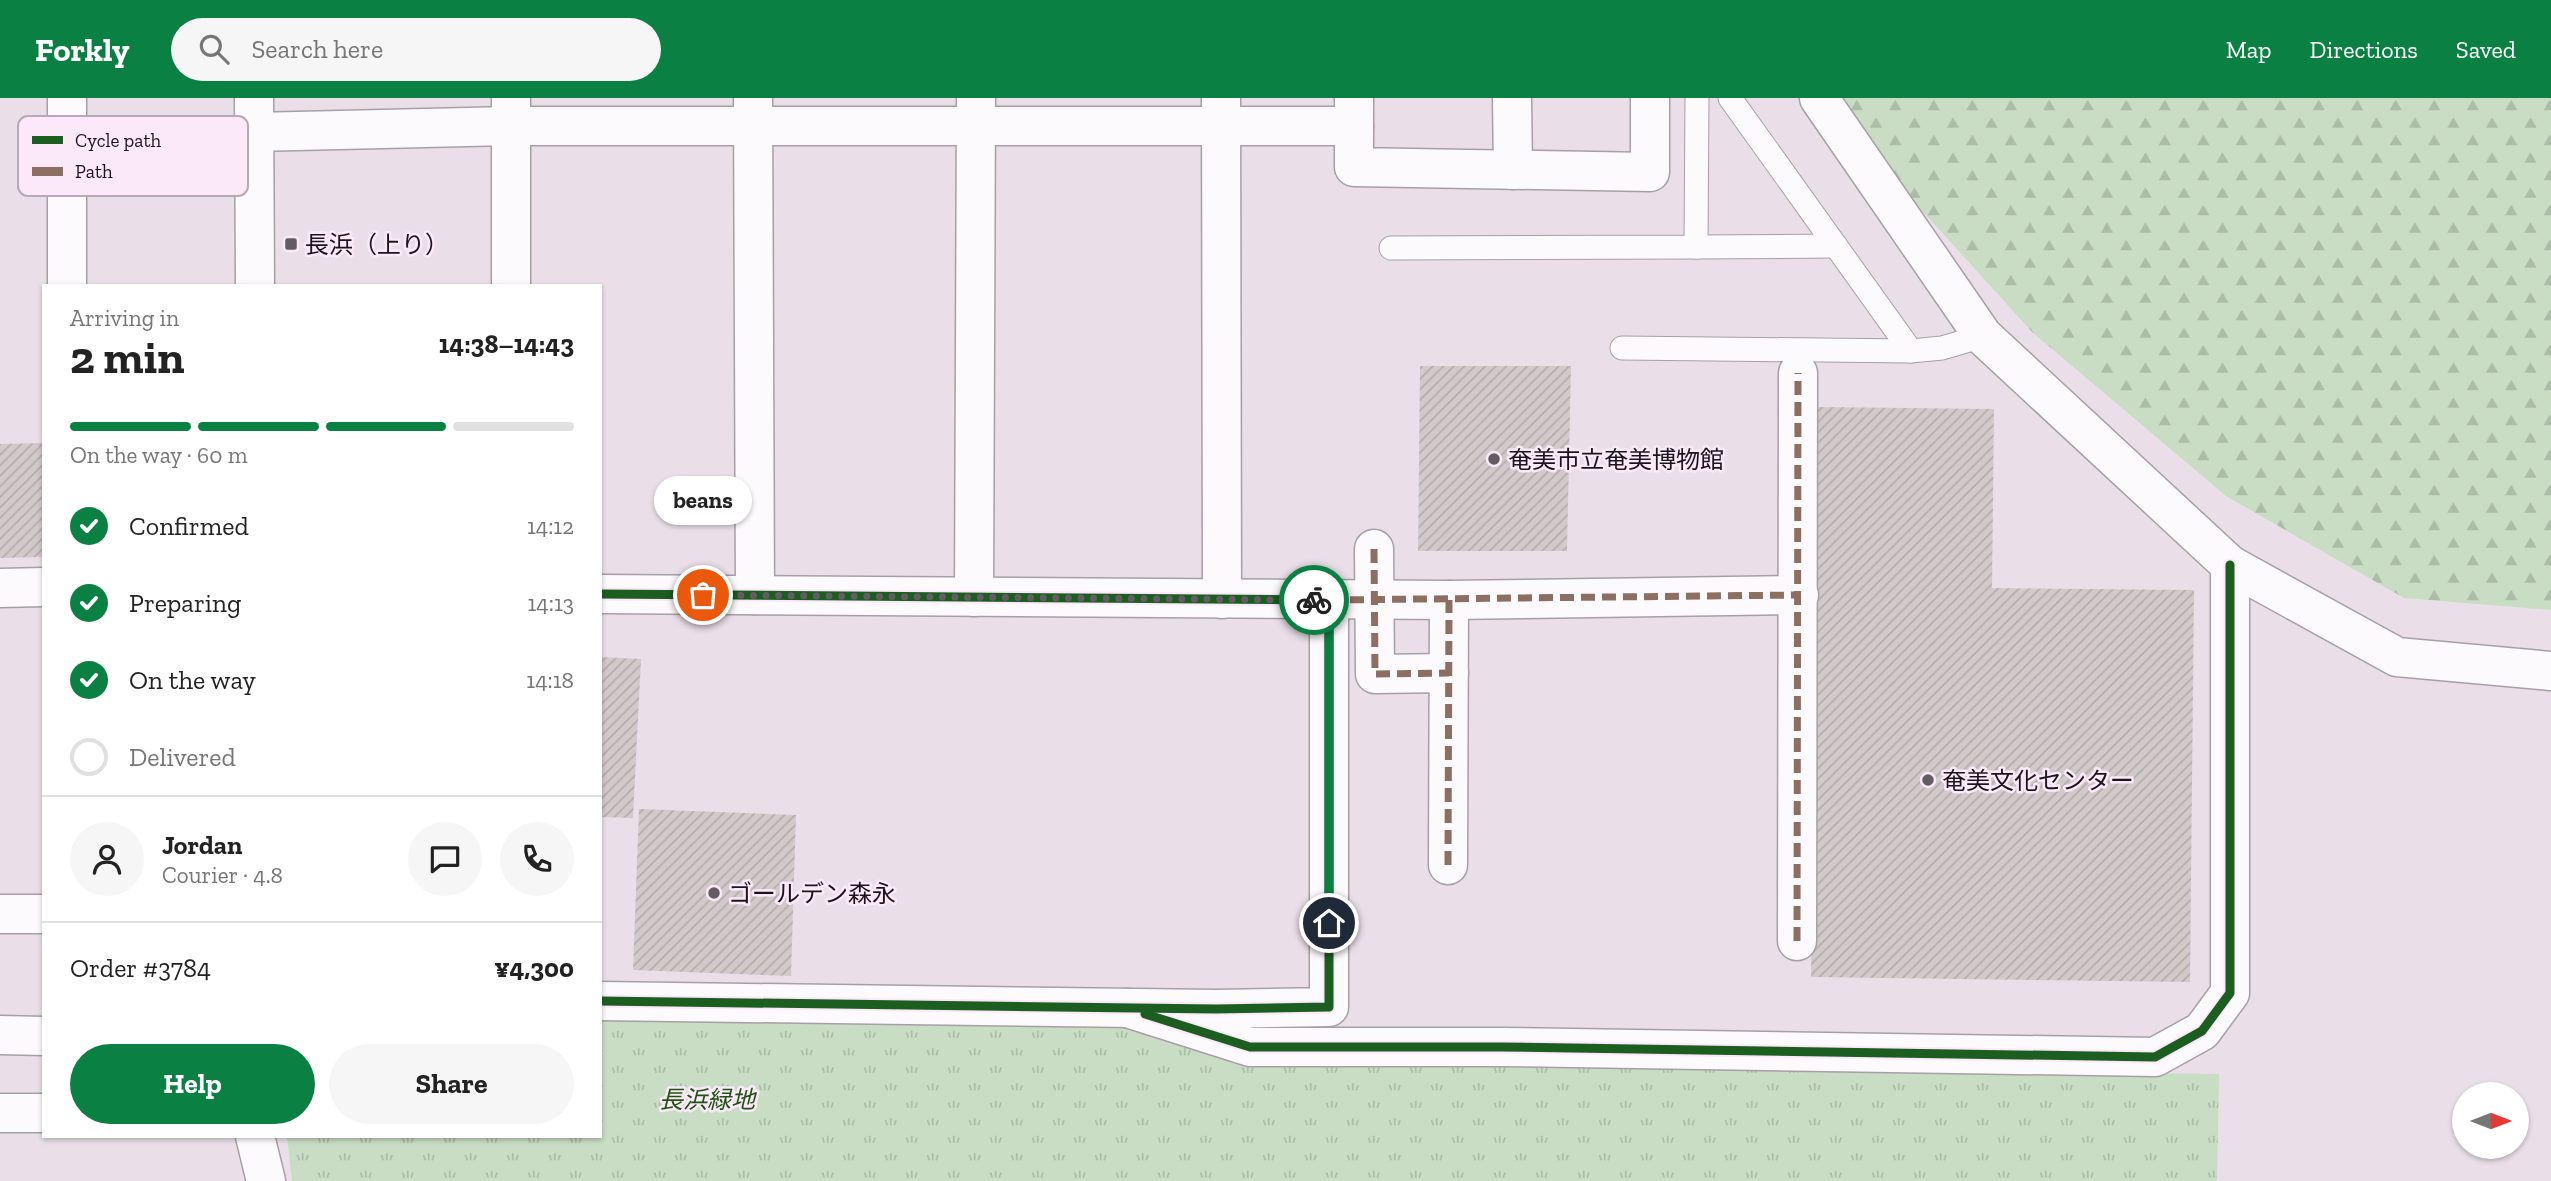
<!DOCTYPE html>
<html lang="en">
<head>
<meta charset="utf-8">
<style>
	:root { --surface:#fff; --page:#f6f6f6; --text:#222; --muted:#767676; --line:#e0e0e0; --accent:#0b8043 }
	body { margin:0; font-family:"Zilla Slab","Noto Sans JP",serif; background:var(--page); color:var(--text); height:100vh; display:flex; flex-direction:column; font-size:26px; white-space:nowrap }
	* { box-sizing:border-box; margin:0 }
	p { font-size:23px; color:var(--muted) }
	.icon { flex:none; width:38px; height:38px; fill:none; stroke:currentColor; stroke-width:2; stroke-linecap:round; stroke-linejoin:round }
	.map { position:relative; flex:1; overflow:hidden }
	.side { position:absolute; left:42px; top:186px; width:560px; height:854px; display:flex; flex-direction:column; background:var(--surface); border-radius:0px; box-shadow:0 2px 5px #0004 }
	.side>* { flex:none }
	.needle { width:46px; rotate:90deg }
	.buttons { position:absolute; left:2452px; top:984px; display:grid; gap:14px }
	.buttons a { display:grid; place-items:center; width:77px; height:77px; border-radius:50%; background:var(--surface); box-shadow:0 2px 5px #0004; font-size:35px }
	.pin { position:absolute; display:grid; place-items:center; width:60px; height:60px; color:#fff; margin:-30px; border:4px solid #fff; border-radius:50%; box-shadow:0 2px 7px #0007 }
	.courier { position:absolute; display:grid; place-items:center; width:70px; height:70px; margin:-35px; border:5px solid #0b8043; border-radius:50%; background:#fff; color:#222; box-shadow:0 2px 9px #0007 }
	.bubble { position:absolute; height:49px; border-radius:24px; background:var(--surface); box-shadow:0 2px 5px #0004; font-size:23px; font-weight:800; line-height:49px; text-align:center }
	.headline em { font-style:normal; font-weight:800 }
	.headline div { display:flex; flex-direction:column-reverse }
	.headline { display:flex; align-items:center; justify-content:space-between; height:119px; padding:0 28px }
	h1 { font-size:46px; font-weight:800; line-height:52px }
	.bar { display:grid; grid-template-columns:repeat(4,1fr); gap:10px 7px; align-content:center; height:84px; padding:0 28px }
	.bar i { height:9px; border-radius:5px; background:var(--line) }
	.bar .active { background:var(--accent) }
	.bar p { grid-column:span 4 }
	.line { display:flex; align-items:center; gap:18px; padding:0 28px; border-top:2px solid var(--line) }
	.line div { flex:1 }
	.round { display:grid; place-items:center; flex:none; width:74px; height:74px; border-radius:37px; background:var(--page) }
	ol { padding:0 28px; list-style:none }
	li { display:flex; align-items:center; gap:21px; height:77px }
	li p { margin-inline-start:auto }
	li .icon { padding:7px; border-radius:50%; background:var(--accent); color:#fff; stroke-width:4 }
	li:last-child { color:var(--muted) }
	li i { width:38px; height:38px; border:4px solid var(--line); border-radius:50% }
	.action { display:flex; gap:14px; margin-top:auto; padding:14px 28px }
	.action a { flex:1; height:80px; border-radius:42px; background:var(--accent); color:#fff; font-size:28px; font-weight:800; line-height:80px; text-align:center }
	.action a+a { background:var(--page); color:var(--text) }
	header { display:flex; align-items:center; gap:42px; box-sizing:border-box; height:98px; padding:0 35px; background:var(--accent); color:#fff }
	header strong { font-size:33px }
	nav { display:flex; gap:38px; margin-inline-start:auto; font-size:24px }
	.search { width:490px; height:63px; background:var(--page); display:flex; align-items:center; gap:18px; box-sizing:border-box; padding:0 24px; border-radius:38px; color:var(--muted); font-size:26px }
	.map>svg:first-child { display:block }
	.grass { fill:url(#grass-tufts) }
	.forest { fill:url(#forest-firs) }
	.building { fill:url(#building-hatch) }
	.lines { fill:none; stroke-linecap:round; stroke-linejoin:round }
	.lane-casing { stroke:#a79fa6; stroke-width:25 }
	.street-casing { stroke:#a79fa6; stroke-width:41 }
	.secondary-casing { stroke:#a79fa6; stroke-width:41 }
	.primary-casing { stroke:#a79fa6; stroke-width:41 }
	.lane { stroke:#fcfafc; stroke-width:23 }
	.street { stroke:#fcfafc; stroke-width:38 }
	.secondary { stroke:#fcfafc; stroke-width:38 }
	.primary { stroke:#fcfafc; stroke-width:38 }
	.quiet { stroke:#8d6e63; stroke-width:7; stroke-dasharray:14 7; stroke-linecap:butt }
	.cycleway-casing { stroke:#fbe9fa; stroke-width:13 }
	.cycleway { stroke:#1b5e20; stroke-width:9 }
	.done { stroke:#635c63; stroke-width:7; stroke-dasharray:0 12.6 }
	.route { stroke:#0b8043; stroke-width:9 }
	.poi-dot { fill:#635c63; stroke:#fbe9fa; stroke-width:2.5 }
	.labels { text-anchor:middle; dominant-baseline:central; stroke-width:5; stroke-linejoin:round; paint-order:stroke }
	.poi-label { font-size:24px; fill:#1b151b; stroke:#fbe9fa; text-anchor:start }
	.park-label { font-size:24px; font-style:italic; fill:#1e5310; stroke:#fbe9fa }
	.key { fill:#fbe9fa; stroke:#b8a9b7; stroke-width:2 }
	.key-label { font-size:19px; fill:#1b151b }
</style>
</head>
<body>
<header>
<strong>Forkly</strong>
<div class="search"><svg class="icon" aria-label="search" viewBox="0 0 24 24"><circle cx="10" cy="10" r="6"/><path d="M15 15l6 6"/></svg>Search here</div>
<nav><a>Map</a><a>Directions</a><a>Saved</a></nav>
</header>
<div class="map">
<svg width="2551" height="1083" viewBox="0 0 2551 1083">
	<defs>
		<pattern id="grass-tufts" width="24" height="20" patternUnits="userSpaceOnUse" patternTransform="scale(1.75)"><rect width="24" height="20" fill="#c8ddc3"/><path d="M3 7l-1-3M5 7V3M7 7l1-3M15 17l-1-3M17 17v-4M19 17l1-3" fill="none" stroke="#abbda7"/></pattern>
		<pattern id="forest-firs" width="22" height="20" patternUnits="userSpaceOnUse" patternTransform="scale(1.75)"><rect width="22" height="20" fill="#c8ddc3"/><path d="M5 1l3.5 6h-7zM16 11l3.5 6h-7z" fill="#abbda7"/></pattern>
		<pattern id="building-hatch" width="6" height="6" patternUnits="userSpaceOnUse" patternTransform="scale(1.75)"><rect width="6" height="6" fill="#d2c9cb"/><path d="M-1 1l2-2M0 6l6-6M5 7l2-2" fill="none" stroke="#b4acae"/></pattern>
	</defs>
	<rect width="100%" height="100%" fill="#eadfe9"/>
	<path class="grass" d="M600 917 1123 921 1251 964 2219 976 2217 1083H292L287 1038H600Z"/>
	<path class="forest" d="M1820 0H2551V512L2404 500 2226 398 2032 234Z"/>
	<g class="building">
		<path d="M1420 268H1571L1567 453H1418Z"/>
		<path d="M1818 309 1994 311 1992 490 2194 492 2190 884 1811 879Z"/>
		<path d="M44 345V459L0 460V346Z"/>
		<path d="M600 559 641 561 633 720 600 719Z"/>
		<path d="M639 711 796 717 791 878 633 872Z"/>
	</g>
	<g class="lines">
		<g class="lane-casing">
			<g id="lane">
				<path d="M1730 0 1911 253"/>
				<path d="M1696 149 1836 148"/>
				<path d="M1391 150 1696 149 1697 0"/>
				<path d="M1622 250 1911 253 1942 250 1983 238"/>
			</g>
		</g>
		<g class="street-casing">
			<g id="street">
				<path d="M511 0V187"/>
				<path d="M753 0 755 497"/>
				<path d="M1221 0 1222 501"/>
				<path d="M1354 0V69L1650 74V0"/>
				<path d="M1512 0 1513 72"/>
				<path d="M1819 0 1983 238 2230 467 2397 559 2551 573"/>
				<path d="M254 34 511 28H1354"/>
				<path d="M67 187V0"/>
				<path d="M1374 451 1375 576 1449 575"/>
				<path d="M600 496 1449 502 1799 497"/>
				<path d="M974 499 976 0"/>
				<path d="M1448 767 1449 502"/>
				<path d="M0 816H44"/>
				<path d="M1797 843 1798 275"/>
				<path d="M600 903 1216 911 1329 909V502"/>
				<path d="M1127 910 1250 949H1502L2155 959 2202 933 2230 895V467"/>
				<path d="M0 937 44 938"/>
			</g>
		</g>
		<g class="secondary-casing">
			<g id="secondary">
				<path d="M0 1015H44"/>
				<path d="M255 1038 266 1083"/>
			</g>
		</g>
		<g class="primary-casing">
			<g id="primary">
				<path d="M254 0 255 187"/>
				<path d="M0 490 44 489"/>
			</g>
		</g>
		<use href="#lane" class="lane"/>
		<use href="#street" class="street"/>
		<use href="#secondary" class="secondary"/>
		<use href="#primary" class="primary"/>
		<g class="quiet">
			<path d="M1374 451 1375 576 1449 575"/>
			<path d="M1329 502 1799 497"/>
			<path d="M1448 767 1449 502"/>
			<path d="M1797 843 1798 275"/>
		</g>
		<g class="cycleway-casing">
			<g id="cycleway">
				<path d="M600 496 1329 502V909L1216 911 600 903"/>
				<path d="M1145 916 1250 949H1502L2155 959 2202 933 2230 895V467"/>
			</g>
		</g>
		<use href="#cycleway" class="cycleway"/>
	</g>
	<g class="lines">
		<path class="done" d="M703 497 1314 502"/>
		<path class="route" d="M1314 502H1329V825"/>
	</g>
	<g class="poi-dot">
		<rect x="284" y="139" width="14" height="14" rx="3.5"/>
		<circle cx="1494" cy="361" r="7"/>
		<circle cx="1928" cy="682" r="7"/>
		<circle cx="714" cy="795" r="7"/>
	</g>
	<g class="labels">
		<g class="poi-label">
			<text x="305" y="146">長浜（上り）</text>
			<text x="1508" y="361">奄美市立奄美博物館</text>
			<text x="1942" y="682">奄美文化センター</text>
			<text x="728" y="795">ゴールデン森永</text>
		</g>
		<g class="park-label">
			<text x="707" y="1001">長浜緑地</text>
		</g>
	</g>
	<rect x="18" y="18" width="230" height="80" rx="10" class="key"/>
	<rect x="32" y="38" width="31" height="8" fill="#1b5e20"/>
	<rect x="32" y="69" width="31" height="9" fill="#8d6e63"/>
	<g class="key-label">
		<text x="75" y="49">Cycle path</text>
		<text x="75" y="80">Path</text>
	</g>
</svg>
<div class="buttons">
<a><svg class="needle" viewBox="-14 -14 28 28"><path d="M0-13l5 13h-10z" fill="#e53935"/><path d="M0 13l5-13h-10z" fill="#767676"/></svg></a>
</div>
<div class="pin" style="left:703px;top:497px;background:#ea580c"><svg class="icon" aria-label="bag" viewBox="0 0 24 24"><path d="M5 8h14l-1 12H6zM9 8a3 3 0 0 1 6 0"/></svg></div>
<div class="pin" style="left:1329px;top:825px;background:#1f2937"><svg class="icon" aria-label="home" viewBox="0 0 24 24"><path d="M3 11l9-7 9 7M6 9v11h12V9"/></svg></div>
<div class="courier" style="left:1314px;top:502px"><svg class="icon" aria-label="bike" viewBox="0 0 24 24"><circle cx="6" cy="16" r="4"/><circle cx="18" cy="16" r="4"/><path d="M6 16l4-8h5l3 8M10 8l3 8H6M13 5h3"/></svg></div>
<div class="bubble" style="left:654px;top:378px;width:98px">beans</div>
<section class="side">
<div class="headline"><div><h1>2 min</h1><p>Arriving in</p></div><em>14:38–14:43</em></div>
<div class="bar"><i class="active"></i><i class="active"></i><i class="active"></i><i></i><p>On the way · 60 m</p></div>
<ol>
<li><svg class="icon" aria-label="check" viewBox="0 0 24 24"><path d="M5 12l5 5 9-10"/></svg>Confirmed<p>14:12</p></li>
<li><svg class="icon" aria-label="check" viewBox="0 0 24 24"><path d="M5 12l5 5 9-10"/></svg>Preparing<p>14:13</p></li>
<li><svg class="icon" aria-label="check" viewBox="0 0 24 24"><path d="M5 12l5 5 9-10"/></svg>On the way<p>14:18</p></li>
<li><i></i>Delivered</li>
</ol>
<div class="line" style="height:126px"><a class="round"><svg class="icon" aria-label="person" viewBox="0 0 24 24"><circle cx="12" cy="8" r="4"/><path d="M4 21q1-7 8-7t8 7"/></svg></a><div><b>Jordan</b><p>Courier · 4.8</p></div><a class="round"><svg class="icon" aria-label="chat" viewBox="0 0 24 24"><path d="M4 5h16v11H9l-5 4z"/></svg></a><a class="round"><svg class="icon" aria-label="phone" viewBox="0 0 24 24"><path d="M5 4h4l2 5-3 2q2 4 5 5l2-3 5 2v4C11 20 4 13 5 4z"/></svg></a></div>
<div class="line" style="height:91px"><div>Order #3784</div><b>¥4,300</b></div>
<div class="action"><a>Help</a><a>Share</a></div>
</section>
</div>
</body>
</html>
